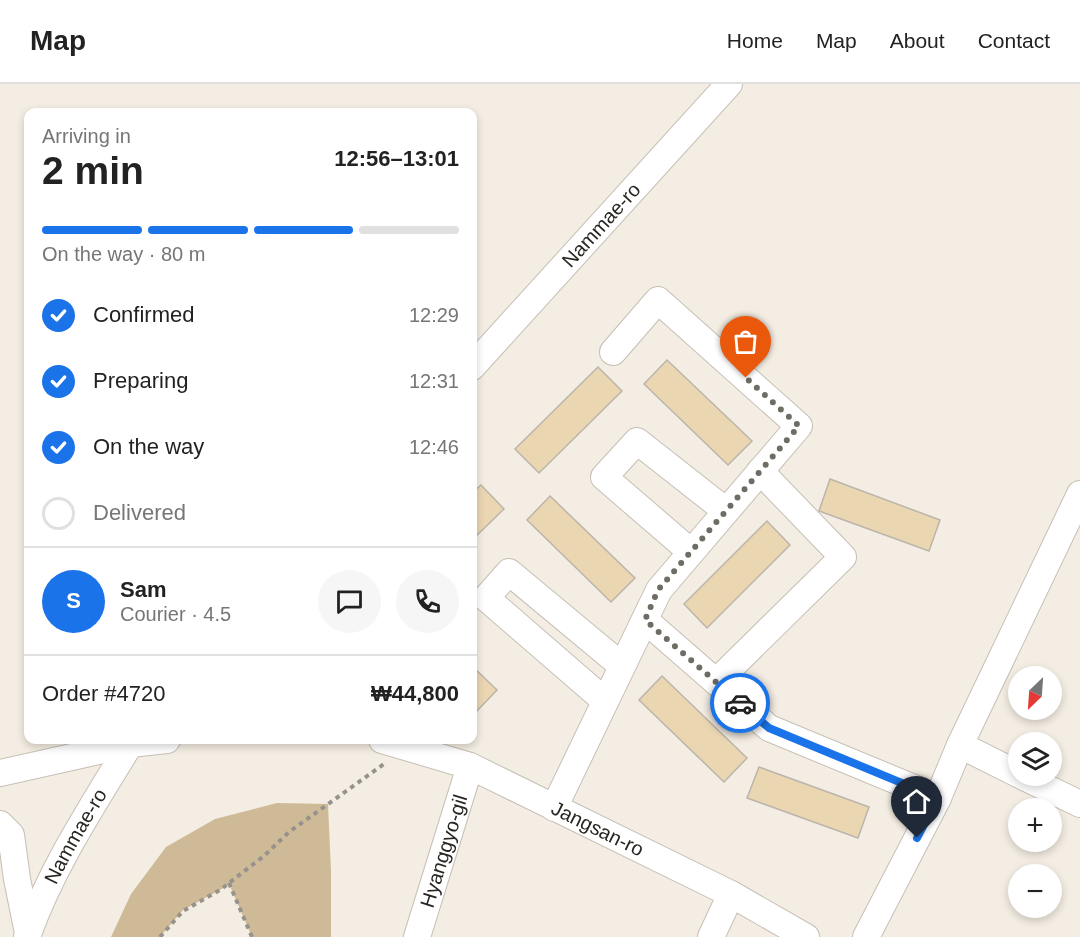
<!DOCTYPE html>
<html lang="en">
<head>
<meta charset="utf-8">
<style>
	:root { --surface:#fff; --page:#f6f6f6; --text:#222; --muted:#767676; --line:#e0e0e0; --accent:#1a73e8 }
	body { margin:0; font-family:Helvetica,sans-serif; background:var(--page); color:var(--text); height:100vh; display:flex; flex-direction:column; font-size:22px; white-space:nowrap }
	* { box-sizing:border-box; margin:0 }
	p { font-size:20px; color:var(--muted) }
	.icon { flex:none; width:33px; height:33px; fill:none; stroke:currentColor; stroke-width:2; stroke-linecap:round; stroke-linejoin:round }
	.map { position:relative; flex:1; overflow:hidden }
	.sheet { position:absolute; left:24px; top:24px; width:453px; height:636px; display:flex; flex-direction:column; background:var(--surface); border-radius:12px; box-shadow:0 3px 9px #0003 }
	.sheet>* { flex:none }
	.needle { width:39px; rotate:205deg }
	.buttons { position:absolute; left:1008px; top:582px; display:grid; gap:12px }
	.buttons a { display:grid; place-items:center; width:54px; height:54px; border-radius:50%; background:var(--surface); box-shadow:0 3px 9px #0003; font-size:30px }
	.pin { position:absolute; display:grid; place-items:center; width:51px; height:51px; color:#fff; margin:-62px -26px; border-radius:50% 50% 50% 0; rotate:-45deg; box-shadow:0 0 6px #0007 }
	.pin .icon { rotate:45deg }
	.courier { position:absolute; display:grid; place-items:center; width:60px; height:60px; margin:-30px; border:4px solid #1a73e8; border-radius:50%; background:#fff; color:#222; box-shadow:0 2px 8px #0007 }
	.summary em { font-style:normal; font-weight:600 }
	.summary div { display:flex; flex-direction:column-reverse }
	.summary { display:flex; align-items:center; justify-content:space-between; height:102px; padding:0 18px }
	h1 { font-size:39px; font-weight:600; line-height:45px }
	.bar { display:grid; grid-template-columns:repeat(4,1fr); gap:9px 6px; align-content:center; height:72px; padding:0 18px }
	.bar i { height:8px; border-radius:4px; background:var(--line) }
	.bar .selected { background:var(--accent) }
	.bar p { grid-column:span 4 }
	.line { display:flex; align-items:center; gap:15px; padding:0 18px; border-top:2px solid var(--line) }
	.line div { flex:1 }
	.round { display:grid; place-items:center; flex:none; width:63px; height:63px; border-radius:32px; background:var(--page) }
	ol { padding:0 18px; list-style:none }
	li { display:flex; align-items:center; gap:18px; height:66px }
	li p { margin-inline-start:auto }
	li .icon { padding:6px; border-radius:50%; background:var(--accent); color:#fff; stroke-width:4 }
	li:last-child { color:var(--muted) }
	li i { width:33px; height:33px; border:3px solid var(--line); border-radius:50% }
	header { display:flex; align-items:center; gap:36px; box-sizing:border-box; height:84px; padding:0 30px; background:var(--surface); border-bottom:2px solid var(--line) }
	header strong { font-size:28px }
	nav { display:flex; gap:33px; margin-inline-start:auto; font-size:21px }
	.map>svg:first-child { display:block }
	.green { fill:#ceba97 }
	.building { fill:#ebd6b2; stroke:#bbb5ab; stroke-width:1.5 }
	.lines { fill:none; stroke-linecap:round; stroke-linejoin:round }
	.minor-casing { stroke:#c6bfb5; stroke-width:28 }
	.path { stroke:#97928b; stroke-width:4; stroke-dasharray:4.5 4.5; stroke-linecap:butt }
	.minor { stroke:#fff; stroke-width:26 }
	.done { stroke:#6f6c66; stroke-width:6; stroke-dasharray:0 10.8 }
	.route { stroke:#1a73e8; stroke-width:8 }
	.labels { text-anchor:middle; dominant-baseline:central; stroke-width:6; stroke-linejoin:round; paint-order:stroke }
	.street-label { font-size:20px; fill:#282622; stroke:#fff }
</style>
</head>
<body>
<header>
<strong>Map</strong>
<nav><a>Home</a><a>Map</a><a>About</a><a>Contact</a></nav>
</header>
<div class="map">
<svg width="1080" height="853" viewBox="0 0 1080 853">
	<rect width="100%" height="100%" fill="#f4ede3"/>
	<path class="green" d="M277 719 328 720 331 787V853H252L229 800 220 806 183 826 160 853H111L131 810 166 763 215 735Z"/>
	<g class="building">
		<path d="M667 276 752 357 728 381 644 300Z"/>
		<path d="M598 283 622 307 539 389 515 365Z"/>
		<path d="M830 395 940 436 929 467 819 427Z"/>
		<path d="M481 401 504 425 472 456V409Z"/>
		<path d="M550 412 635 494 611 518 527 436Z"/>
		<path d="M767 437 790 461 707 544 684 520Z"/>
		<path d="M472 582 497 606 474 630 472 629Z"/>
		<path d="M662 592 747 674 724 698 639 616Z"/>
		<path d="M759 683 869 723 858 754 747 714Z"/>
	</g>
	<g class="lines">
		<g class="minor-casing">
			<g id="minor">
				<path id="s1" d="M472 283 729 0"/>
				<path d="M691 468 604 393 637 357 726 427"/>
				<path d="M645 536 769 644 938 714"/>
				<path d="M716 598 843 473 760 387"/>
				<path d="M605 617 486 514 509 488 622 582"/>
				<path id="s2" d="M382 656 470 682 731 810 806 853"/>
				<path d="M960 661 1018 690"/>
				<path d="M0 689 130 660 167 656"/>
				<path d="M1022 692 1080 720"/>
				<path d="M554 724 659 506 799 342 658 216 613 268"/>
				<path d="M0 740 11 751 17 795 28 849"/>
				<path id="s3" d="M27 853C51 784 92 723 130 660L134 656"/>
				<path id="s4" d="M417 853 470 682"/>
				<path d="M711 853 731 810"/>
				<path d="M866 853 938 714 960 661 1080 410"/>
			</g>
		</g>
		<g class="path">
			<path d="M229 799 252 853"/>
			<path d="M160 853 183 827 220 806 264 772 289 748 384 680"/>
		</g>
		<use href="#minor" class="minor"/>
	</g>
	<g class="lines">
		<path class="done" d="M740 619 645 536 658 506 799 342 746 294"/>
		<path class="route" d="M740 619 769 644 938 714 917 754"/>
	</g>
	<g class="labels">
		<g class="street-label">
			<text stroke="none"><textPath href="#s1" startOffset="192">Nammae-ro</textPath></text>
			<text stroke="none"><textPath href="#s2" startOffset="234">Jangsan-ro</textPath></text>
			<text stroke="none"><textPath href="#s3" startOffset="112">Nammae-ro</textPath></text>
			<text stroke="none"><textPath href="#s4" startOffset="90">Hyanggyo-gil</textPath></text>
		</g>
	</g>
</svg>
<div class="buttons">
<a><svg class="needle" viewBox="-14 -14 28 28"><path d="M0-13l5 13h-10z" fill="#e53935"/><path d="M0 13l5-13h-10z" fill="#767676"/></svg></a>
<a><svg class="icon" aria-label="layers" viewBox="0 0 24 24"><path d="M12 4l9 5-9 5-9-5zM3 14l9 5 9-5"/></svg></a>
<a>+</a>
<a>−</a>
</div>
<div class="pin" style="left:746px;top:294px;background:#ea580c"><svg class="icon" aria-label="bag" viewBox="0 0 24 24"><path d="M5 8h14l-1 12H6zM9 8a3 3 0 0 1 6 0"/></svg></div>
<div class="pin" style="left:917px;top:754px;background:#1f2937"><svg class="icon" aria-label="home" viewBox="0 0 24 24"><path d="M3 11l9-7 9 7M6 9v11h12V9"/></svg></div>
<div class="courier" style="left:740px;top:619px"><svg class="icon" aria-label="car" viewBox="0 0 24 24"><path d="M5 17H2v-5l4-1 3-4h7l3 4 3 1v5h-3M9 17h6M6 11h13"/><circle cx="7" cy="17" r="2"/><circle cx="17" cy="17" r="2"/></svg></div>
<section class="sheet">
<div class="summary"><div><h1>2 min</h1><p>Arriving in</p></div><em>12:56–13:01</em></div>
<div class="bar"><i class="selected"></i><i class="selected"></i><i class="selected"></i><i></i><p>On the way · 80 m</p></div>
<ol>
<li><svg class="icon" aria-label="check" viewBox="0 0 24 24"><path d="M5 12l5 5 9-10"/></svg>Confirmed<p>12:29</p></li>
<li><svg class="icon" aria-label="check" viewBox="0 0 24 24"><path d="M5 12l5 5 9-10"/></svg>Preparing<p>12:31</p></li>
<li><svg class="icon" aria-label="check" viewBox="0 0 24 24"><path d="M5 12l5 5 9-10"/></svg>On the way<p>12:46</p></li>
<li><i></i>Delivered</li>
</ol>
<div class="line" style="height:108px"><b class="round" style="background:var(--accent);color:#fff">S</b><div><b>Sam</b><p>Courier · 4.5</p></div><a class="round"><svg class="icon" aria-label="chat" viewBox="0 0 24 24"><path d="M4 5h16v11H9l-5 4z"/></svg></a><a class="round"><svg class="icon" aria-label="phone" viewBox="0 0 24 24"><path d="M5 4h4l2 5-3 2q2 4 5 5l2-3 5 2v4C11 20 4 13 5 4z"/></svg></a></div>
<div class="line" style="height:78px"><div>Order #4720</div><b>₩44,800</b></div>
</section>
</div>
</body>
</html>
